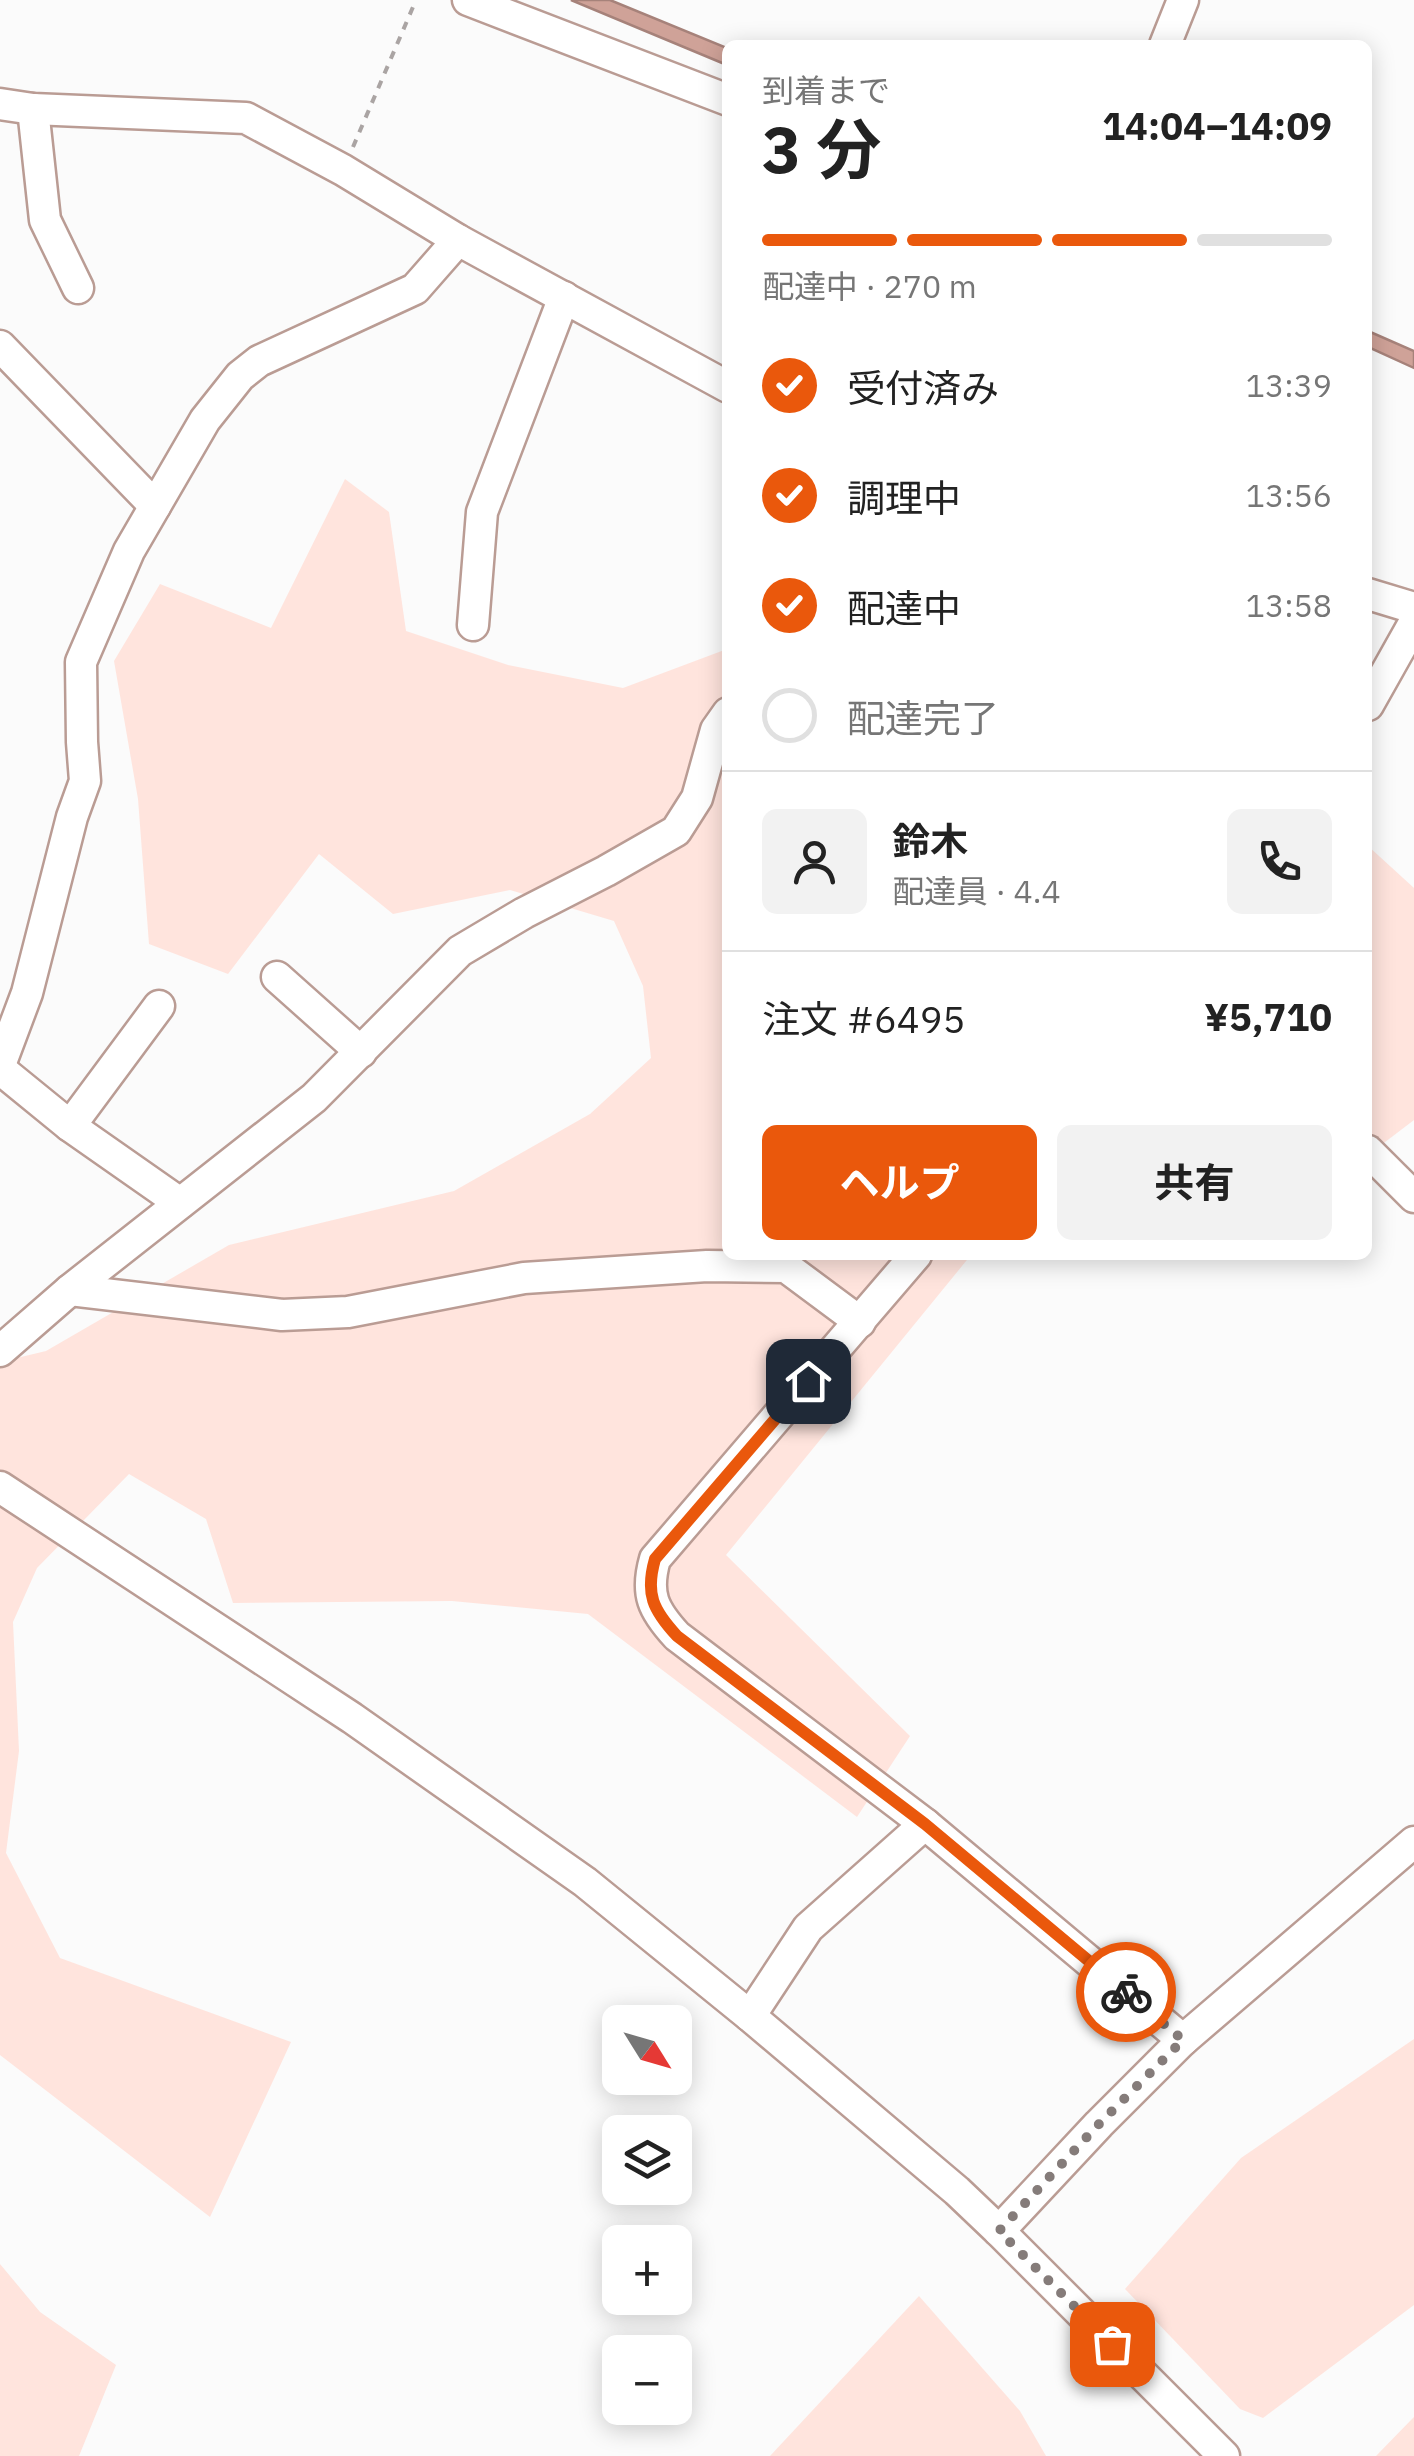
<!DOCTYPE html>
<html lang="ja">
<head>
<meta charset="utf-8">
<style>
	:root { --surface:#fff; --page:#f2f2f2; --text:#222; --muted:#767676; --line:#e0e0e0; --accent:#ea580c }
	body { margin:0; font-family:"IBM Plex Sans","Noto Sans JP",sans-serif; background:var(--page); color:var(--text); height:100vh; display:flex; flex-direction:column; font-size:38px; white-space:nowrap }
	* { box-sizing:border-box; margin:0 }
	p { font-size:32px; color:var(--muted) }
	.icon { flex:none; width:55px; height:55px; fill:none; stroke:currentColor; stroke-width:2; stroke-linecap:round; stroke-linejoin:round }
	.map { position:relative; flex:1; overflow:hidden }
	.side { position:absolute; left:722px; top:40px; width:650px; height:1220px; display:flex; flex-direction:column; background:var(--surface); border-radius:15px; box-shadow:0 5px 25px #0003 }
	.side>* { flex:none }
	.needle { width:65px; rotate:127deg }
	.controls { position:absolute; left:602px; top:2005px; display:grid; gap:20px }
	.controls a { display:grid; place-items:center; width:90px; height:90px; border-radius:15px; background:var(--surface); box-shadow:0 5px 25px #0003; font-size:50px }
	.pin { position:absolute; display:grid; place-items:center; width:85px; height:85px; color:#fff; margin:-42px; border-radius:20px; box-shadow:0 5px 15px #0006 }
	.courier { position:absolute; display:grid; place-items:center; width:100px; height:100px; margin:-50px; border:8px solid #ea580c; border-radius:50%; background:#fff; color:#222; box-shadow:0 2px 12px #0007 }
	.headline em { font-style:normal; font-weight:700 }
	.headline div { display:flex; flex-direction:column-reverse }
	.headline { display:flex; align-items:center; justify-content:space-between; height:170px; padding:0 40px }
	h1 { font-size:65px; font-weight:700; line-height:75px }
	.bar { display:grid; grid-template-columns:repeat(4,1fr); gap:15px 10px; align-content:center; height:120px; padding:0 40px }
	.bar i { height:12px; border-radius:8px; background:var(--line) }
	.bar .on { background:var(--accent) }
	.bar p { grid-column:span 4 }
	.line { display:flex; align-items:center; gap:25px; padding:0 40px; border-top:2px solid var(--line) }
	.line div { flex:1 }
	.round { display:grid; place-items:center; flex:none; width:105px; height:105px; border-radius:15px; background:var(--page) }
	ol { padding:0 40px; list-style:none }
	li { display:flex; align-items:center; gap:30px; height:110px }
	li p { margin-inline-start:auto }
	li .icon { padding:10px; border-radius:50%; background:var(--accent); color:#fff; stroke-width:4 }
	li:last-child { color:var(--muted) }
	li i { width:55px; height:55px; border:5px solid var(--line); border-radius:50% }
	.button { display:flex; gap:20px; margin-top:auto; padding:20px 40px }
	.button a { flex:1; height:115px; border-radius:15px; background:var(--accent); color:#fff; font-size:40px; font-weight:700; line-height:115px; text-align:center }
	.button a+a { background:var(--page); color:var(--text) }
	.map>svg:first-child { display:block }
	.green { fill:#ffe4dd }
	.water { fill:#cfa298; stroke:#a6827a; stroke-width:2.5 }
	.lines { fill:none; stroke-linecap:round; stroke-linejoin:round }
	.minor-casing { stroke:#ba9c94; stroke-width:35 }
	.path { stroke:#aaa4a3; stroke-width:4; stroke-dasharray:8 8; stroke-linecap:butt }
	.minor { stroke:#fff; stroke-width:30 }
	.done { stroke:#857c7a; stroke-width:10; stroke-dasharray:0 18 }
	.route { stroke:#ea580c; stroke-width:12 }
</style>
</head>
<body>
<div class="map">
<svg width="1414" height="2456" viewBox="0 0 1414 2456">
	<rect width="100%" height="100%" fill="#fbfbfb"/>
	<g class="green">
		<path d="M345 479 389 512 406 631 508 665 623 688 727 649 728 1255H971L726 1555 910 1736 857 1817 588 1614 452 1601 233 1603 206 1519 129 1474 37 1568 13 1622 19 1751 6 1853 60 1958 291 2042 210 2217 0 2055V1362L46 1351 229 1245 454 1191 590 1114 651 1058 643 986 614 921 510 890 393 914 319 854 228 974 149 944 138 799 114 661 160 584 271 628Z"/>
		<path d="M1368 846 1414 888V1120L1368 1155Z"/>
		<path d="M1414 2039V2305L1263 2418 1240 2409 1125 2289 1241 2158Z"/>
		<path d="M0 2264 40 2312 116 2365 79 2456H0Z"/>
		<path d="M919 2296 1020 2411 1046 2456H770Z"/>
		<path d="M1414 2417V2456H1376L1412 2419Z"/>
	</g>
	<g class="water">
		<path d="M571 0H610L727 48V65Z"/>
		<path d="M1368 331 1414 351V368L1368 347Z"/>
	</g>
	<g class="lines">
		<g class="minor-casing">
			<g id="minor">
				<path d="M468 0 728 100"/>
				<path d="M1165 45 1183 0"/>
				<path d="M0 104 33 109 246 118 343 170 458 240 728 387"/>
				<path d="M33 109 45 220 78 288"/>
				<path d="M0 346 155 506"/>
				<path d="M1368 594 1414 608"/>
				<path d="M473 625 482 512 564 297"/>
				<path d="M1368 705 1414 623"/>
				<path d="M277 977 361 1052"/>
				<path d="M0 1065 27 993 72 817 85 781 82 742 81 662 129 551 205 420 240 376 259 361 415 289 458 240"/>
				<path d="M0 1069 70 1126 180 1203"/>
				<path d="M70 1126 159 1006"/>
				<path d="M1368 1151 1414 1197"/>
				<path d="M916 1255 655 1559C645 1594 653 1610 677 1636L925 1824 1183 2040"/>
				<path d="M70 1290 282 1315 348 1312 524 1278 707 1266 786 1267 860 1322"/>
				<path d="M0 1351 70 1290 314 1098 460 951 524 913 606 871 676 831 697 798 716 730 728 713"/>
				<path d="M0 1487 352 1718 585 1882 750 2016 957 2191 999 2231 1224 2456"/>
				<path d="M750 2016 808 1928 925 1824"/>
				<path d="M999 2231 1099 2124 1183 2040 1414 1842"/>
			</g>
		</g>
		<path class="path" d="M353 147 416 0"/>
		<use href="#minor" class="minor"/>
	</g>
	<g class="lines">
		<path class="done" d="M1112 2344 999 2231 1099 2124 1183 2040 1126 1992"/>
		<path class="route" d="M808 1381 655 1559C645 1594 653 1610 677 1636L925 1824 1126 1992"/>
	</g>
</svg>
<div class="controls">
<a><svg class="needle" viewBox="-14 -14 28 28"><path d="M0-13l5 13h-10z" fill="#e53935"/><path d="M0 13l5-13h-10z" fill="#767676"/></svg></a>
<a><svg class="icon" aria-label="layers" viewBox="0 0 24 24"><path d="M12 4l9 5-9 5-9-5zM3 14l9 5 9-5"/></svg></a>
<a>+</a>
<a>−</a>
</div>
<div class="pin" style="left:1112px;top:2344px;background:#ea580c"><svg class="icon" aria-label="bag" viewBox="0 0 24 24"><path d="M5 8h14l-1 12H6zM9 8a3 3 0 0 1 6 0"/></svg></div>
<div class="pin" style="left:808px;top:1381px;background:#1f2937"><svg class="icon" aria-label="home" viewBox="0 0 24 24"><path d="M3 11l9-7 9 7M6 9v11h12V9"/></svg></div>
<div class="courier" style="left:1126px;top:1992px"><svg class="icon" aria-label="bike" viewBox="0 0 24 24"><circle cx="6" cy="16" r="4"/><circle cx="18" cy="16" r="4"/><path d="M6 16l4-8h5l3 8M10 8l3 8H6M13 5h3"/></svg></div>
<section class="side">
<div class="headline"><div><h1>3 分</h1><p>到着まで</p></div><em>14:04–14:09</em></div>
<div class="bar"><i class="on"></i><i class="on"></i><i class="on"></i><i></i><p>配達中 · 270 m</p></div>
<ol>
<li><svg class="icon" aria-label="check" viewBox="0 0 24 24"><path d="M5 12l5 5 9-10"/></svg>受付済み<p>13:39</p></li>
<li><svg class="icon" aria-label="check" viewBox="0 0 24 24"><path d="M5 12l5 5 9-10"/></svg>調理中<p>13:56</p></li>
<li><svg class="icon" aria-label="check" viewBox="0 0 24 24"><path d="M5 12l5 5 9-10"/></svg>配達中<p>13:58</p></li>
<li><i></i>配達完了</li>
</ol>
<div class="line" style="height:180px"><a class="round"><svg class="icon" aria-label="person" viewBox="0 0 24 24"><circle cx="12" cy="8" r="4"/><path d="M4 21q1-7 8-7t8 7"/></svg></a><div><b>鈴木</b><p>配達員 · 4.4</p></div><a class="round"><svg class="icon" aria-label="phone" viewBox="0 0 24 24"><path d="M5 4h4l2 5-3 2q2 4 5 5l2-3 5 2v4C11 20 4 13 5 4z"/></svg></a></div>
<div class="line" style="height:130px"><div>注文 #6495</div><b>¥5,710</b></div>
<div class="button"><a>ヘルプ</a><a>共有</a></div>
</section>
</div>
</body>
</html>
